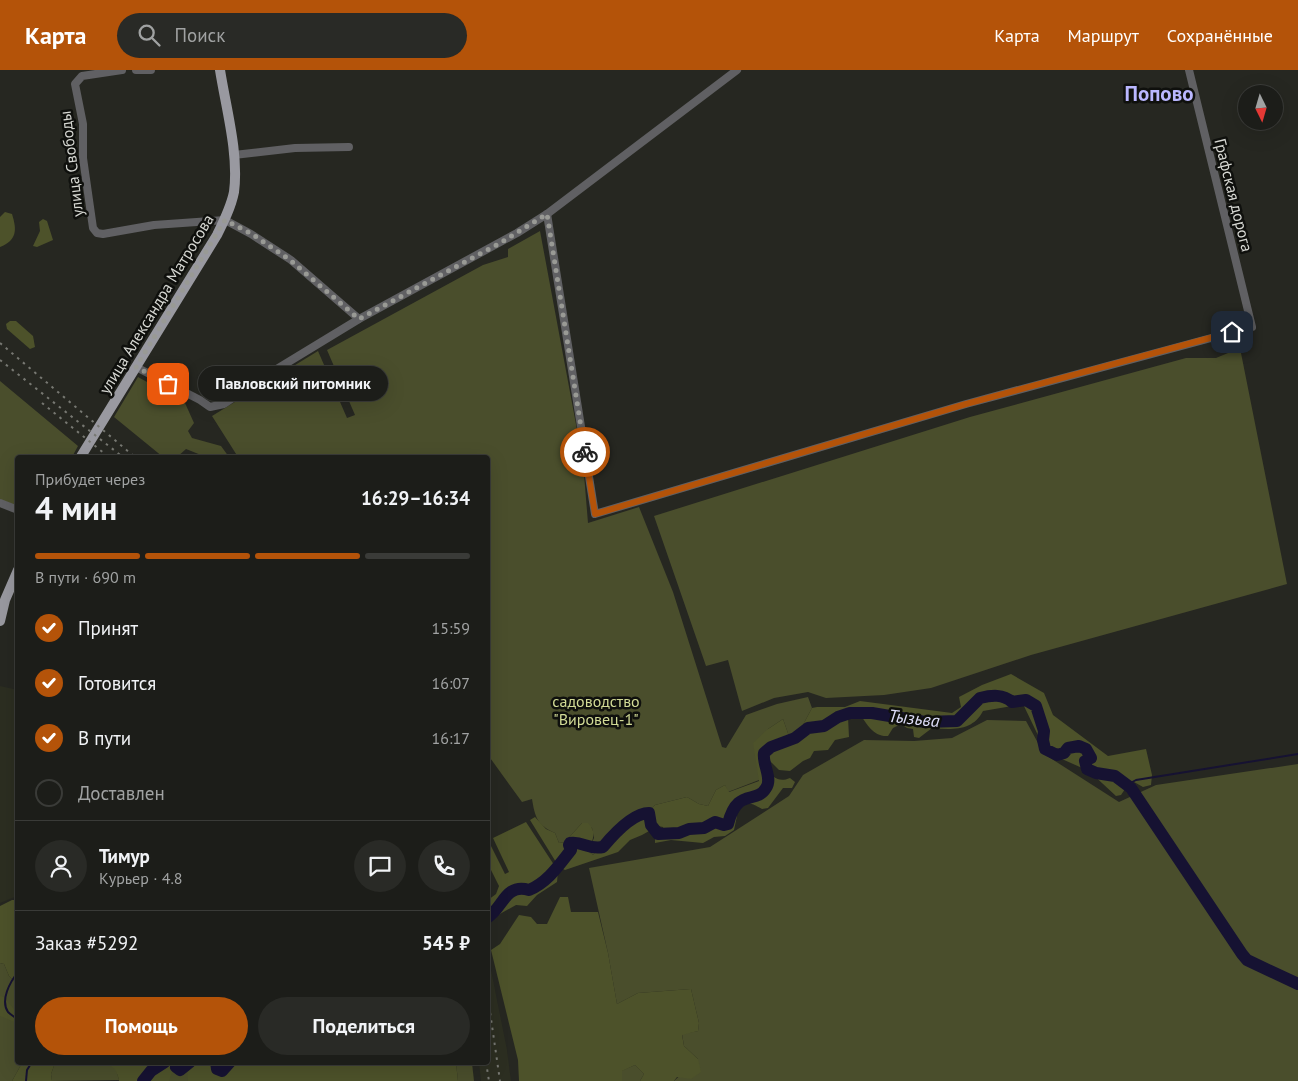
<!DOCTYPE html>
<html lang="ru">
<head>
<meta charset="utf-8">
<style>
	:root { --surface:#1c1d19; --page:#292a26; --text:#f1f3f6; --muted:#a0a2a2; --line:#3a3b38; --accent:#b45309 }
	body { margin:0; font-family:"PT Sans",sans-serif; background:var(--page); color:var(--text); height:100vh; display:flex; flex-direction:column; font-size:19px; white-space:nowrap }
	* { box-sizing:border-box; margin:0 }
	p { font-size:16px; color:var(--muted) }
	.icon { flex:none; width:28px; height:28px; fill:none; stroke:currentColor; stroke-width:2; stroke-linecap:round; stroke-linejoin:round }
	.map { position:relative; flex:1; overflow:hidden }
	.panel { position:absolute; left:15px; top:385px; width:475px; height:610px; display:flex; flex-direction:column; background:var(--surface); border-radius:5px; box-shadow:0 5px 20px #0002,0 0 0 1px var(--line) }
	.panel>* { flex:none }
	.needle { width:32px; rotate:175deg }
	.tools { position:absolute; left:1238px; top:15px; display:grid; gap:10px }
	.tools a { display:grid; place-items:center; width:45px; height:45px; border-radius:50%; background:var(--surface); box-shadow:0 5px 20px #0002,0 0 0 1px var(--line); font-size:25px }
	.pin { position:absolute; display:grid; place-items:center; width:42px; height:42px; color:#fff; margin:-21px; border-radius:10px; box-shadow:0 2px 8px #0006 }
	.courier { position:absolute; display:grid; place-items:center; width:50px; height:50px; margin:-25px; border:4px solid #b45309; border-radius:50%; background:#fff; color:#222; box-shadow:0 1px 6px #0007 }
	.bubble { position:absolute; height:35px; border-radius:18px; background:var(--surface); box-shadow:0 5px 20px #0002,0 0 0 1px var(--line); font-size:16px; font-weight:600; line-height:35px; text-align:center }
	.headline em { font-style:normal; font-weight:600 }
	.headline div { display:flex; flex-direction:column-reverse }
	.headline { display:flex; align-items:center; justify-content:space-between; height:85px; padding:0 20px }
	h1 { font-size:32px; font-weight:600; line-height:38px }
	.bar { display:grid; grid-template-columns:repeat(4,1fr); gap:8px 5px; align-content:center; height:60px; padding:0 20px }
	.bar i { height:6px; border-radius:4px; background:var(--line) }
	.bar .current { background:var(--accent) }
	.bar p { grid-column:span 4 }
	.line { display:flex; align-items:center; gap:12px; padding:0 20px; border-top:1px solid var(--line) }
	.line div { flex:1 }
	.round { display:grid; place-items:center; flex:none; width:52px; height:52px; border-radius:26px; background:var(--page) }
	ol { padding:0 20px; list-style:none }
	li { display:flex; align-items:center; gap:15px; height:55px }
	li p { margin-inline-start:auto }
	li .icon { padding:5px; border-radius:50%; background:var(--accent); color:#fff; stroke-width:4 }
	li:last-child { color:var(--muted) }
	li i { width:28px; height:28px; border:2px solid var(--line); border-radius:50% }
	.button { display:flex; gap:10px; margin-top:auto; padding:10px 20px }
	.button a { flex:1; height:58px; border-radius:30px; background:var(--accent); color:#fff; font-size:20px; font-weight:600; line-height:58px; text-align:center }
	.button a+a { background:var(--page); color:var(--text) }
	header { display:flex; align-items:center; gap:30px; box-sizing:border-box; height:70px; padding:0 25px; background:var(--accent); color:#fff }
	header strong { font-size:24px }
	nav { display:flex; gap:28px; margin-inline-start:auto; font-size:18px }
	.search { width:350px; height:45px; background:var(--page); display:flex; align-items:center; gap:12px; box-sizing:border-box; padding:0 18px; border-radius:28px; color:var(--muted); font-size:19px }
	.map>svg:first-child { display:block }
	.built { fill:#2c2e21 }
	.green { fill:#4a4e2c }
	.forest { fill:#4d522a }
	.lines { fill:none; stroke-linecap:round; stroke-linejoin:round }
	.stream { stroke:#161232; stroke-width:2 }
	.river { stroke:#161232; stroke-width:12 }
	.minor { stroke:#606063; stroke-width:8 }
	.major { stroke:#9999a0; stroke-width:10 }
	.rail { stroke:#777872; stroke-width:2; stroke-dasharray:2.5 5; stroke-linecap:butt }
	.done { stroke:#999a95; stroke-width:5; stroke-dasharray:0 9 }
	.route { stroke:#b45309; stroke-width:6 }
	.labels { text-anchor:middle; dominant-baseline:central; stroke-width:5; stroke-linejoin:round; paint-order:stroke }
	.street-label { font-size:16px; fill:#d7d8d3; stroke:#0f100d }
	.park-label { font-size:16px; fill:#d2db96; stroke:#0f100d }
	.water-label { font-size:18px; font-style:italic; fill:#ddddf8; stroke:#0f100d }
	.district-label { font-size:21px; font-weight:bold; fill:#bab7ff; stroke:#0f100d }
</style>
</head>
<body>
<header>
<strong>Карта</strong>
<div class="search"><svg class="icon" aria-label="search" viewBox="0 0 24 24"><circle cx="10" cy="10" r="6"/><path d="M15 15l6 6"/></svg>Поиск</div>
<nav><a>Карта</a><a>Маршрут</a><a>Сохранённые</a></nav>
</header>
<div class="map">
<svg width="1298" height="1011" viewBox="0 0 1298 1011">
	<rect width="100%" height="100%" fill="#262721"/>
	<g class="built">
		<path d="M0 616 18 620 17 826 0 833Z"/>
		<path d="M488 885 507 980 511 1011H481L479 993 488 992Z"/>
	</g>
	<g class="green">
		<path d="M540 161 583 392 588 453 639 437 673 522 722 677 726 678 746 645 777 634 808 627 812 638 797 666 790 669 783 649 768 659 759 710 728 722 725 715 716 720 708 736 699 734 687 727 655 735 646 745 631 752 613 765 593 785 588 781 594 768 592 758 582 753 565 772 559 773 555 763C537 755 535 747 532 729L522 732 488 685V388L238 387 212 346 318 281 347 348 355 345 327 280 483 195 508 187V179Z"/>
		<path d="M1240 278 1287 514 1031 585 931 618 884 625 826 628 808 622 774 628 742 641 728 590 706 596 654 446 970 347 1186 288H1216Z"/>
		<path d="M138 307 185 333 194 353 188 361 192 368 221 376 229 387H206L186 379 177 387H163L114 347Z"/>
		<path d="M0 311 78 376 72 387 18 388 17 437 0 430Z"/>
		<path d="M987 650 1026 651 1044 684 1119 732 1156 715 1298 694V1011H674L698 989 684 976 682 964 698 961 699 953 691 919 638 923 617 934 608 883 589 798 710 777 789 726 803 705 864 670 914 671 952 668Z"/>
		<path d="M0 893 4 894 9 906 17 914 18 992 22 993 12 1011H0Z"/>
		<path d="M55 993 110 994 116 999 119 1010 52 1011 51 1004Z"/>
		<path d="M153 993H193L188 996 191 1011H138Z"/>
		<path d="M456 993H472L474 1011H458Z"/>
		<path d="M635 995 644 1004 640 1011H622L621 1001Z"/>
	</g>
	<g class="forest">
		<path d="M5 142 12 144C17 160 17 170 0 177V147Z"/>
		<path d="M43 149 47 151 53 170 37 177 33 176 40 161 39 152Z"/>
		<path d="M10 251H16L33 266 35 277 30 279 7 259 6 254Z"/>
		<path d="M1011 604 1044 623 1053 645 1108 686 1146 679 1152 705 1151 715 1143 717 1134 712 1129 713 1121 725 1116 726 1089 701 1046 682 1023 634 983 641C973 661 952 660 932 658L919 668 914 667 913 659 907 658 901 654 893 658 888 666C873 667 867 654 859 643H853L848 647 849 667 835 670 828 680 814 681 810 688 803 691 790 701 779 700 770 691H766L765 699C774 707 778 713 790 708L795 712 792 718H783L768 738 762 739C752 733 739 727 733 741L737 746 734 760 725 766 714 767 703 773 671 770 655 773V768L664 761 663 757 658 756 642 765 630 770 618 782 565 800 559 797 530 750 535 747 546 759 555 763 559 773 565 772 582 753H588C597 762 593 770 588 781L593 785 613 765 631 752 646 745 655 735 687 727 699 734 708 736 716 720 725 715 729 722 759 711 753 673 768 659 783 649 790 669 797 666 812 638 817 637H845L860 631 952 643 961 637 959 627 982 615Z"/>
		<path d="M526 752 558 801 557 812 537 825 527 836 516 835 491 849 488 843V830L496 824 499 816 488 794V770L505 804 509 802 493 768Z"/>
		<path d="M560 827H568L571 842H598L608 883 617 934 638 923 691 919 699 953 698 961 682 965 684 976 698 989 701 1002 691 1009 677 1007 674 1011H640L644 1004 635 995 622 1001V1011H519L518 990 491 880 500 874 519 845 531 847 537 854H547Z"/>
		<path d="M12 830H17V914L9 906 4 894 0 893V836Z"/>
		<path d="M0 926 4 927 17 943V953L0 946Z"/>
		<path d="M193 992 456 993 458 1011H188L187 999Z"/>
		<path d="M22 993H55L51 1004 52 1011H12Z"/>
		<path d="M101 993 175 992V993L169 1011H119C117 999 113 995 101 993Z"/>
	</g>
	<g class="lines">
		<g class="stream">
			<path d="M1127 715 1136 710 1298 684"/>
			<path d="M18 902C10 912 0 930 8 942 11 945 15 947 18 950"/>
			<path d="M26 1011 27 1000 32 992"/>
		</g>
		<g class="river">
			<path d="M488 847C503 838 505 813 529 820 548 812 559 795 571 780L569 775 570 773C583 771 588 780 603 777 613 765 633 743 649 743L651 755 658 764 679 763 689 759 704 758 715 752 724 755 728 754C737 717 756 735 766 718 773 709 762 694 764 683L771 677 795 668 808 658 824 656 838 647 850 643H872L925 652 957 651 980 628C992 625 1003 624 1012 632L1026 630 1036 636 1044 661 1043 670 1045 679 1057 685 1064 683 1068 678 1079 676 1086 679 1091 688 1085 691 1087 699 1096 703 1115 706 1131 718 1242 884 1247 890 1298 914"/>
			<path d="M178 992 176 997 180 1000 190 992"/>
			<path d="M216 992 217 999 222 1001 230 992"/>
			<path d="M143 1011 151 1001 165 992"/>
		</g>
		<g class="minor">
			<path d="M122 0 82 6 75 14 83 54V88L93 158 97 163 103 164 154 155 225 150 251 164 291 190 359 249"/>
			<path d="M136 0H151"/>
			<path d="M234 85 295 78 349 77"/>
			<path d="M547 144 595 444 966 334 1252 257 1189 0"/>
			<path d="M136 297 200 330 210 337 224 334 267 305 359 249 517 163 547 144 737 0"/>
			<path d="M0 433 18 440"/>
		</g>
		<g class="major">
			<path d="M80 388 217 165C224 151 231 137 234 122 239 84 226 38 220 0"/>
			<path d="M0 551 5 530 18 500"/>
		</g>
		<g class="rail">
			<path d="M0 273 136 388"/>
			<path d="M0 290 124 388"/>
			<path d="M42 333 110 388"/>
			<path d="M488 928 500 1011"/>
			<path d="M486 992 489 1011"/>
		</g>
	</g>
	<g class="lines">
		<path class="done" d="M168 314 136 297 225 150 252 164 290 190 359 249 500 173 547 144 585 382"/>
		<path class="route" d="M585 382 595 444 966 334 1232 262"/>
	</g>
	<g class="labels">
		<g class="street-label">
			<text transform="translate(71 94) rotate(-97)">улица Свободы</text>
			<text transform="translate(1234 125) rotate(76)">Графская дорога</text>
			<text transform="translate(156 234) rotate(-59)">улица Александра Матросова</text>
		</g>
		<g class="park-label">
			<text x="596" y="631">садоводство<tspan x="596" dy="18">"Вировец-1"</tspan></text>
		</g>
		<g class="water-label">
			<text transform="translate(914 648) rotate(6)">Тызьва</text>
		</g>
		<g class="district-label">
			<text x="1159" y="23">Попово</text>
		</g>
	</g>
</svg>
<div class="tools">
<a><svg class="needle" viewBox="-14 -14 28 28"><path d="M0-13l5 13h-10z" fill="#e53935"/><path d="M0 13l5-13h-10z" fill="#a0a2a2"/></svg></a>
</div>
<div class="pin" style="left:168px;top:314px;background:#ea580c"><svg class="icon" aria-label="bag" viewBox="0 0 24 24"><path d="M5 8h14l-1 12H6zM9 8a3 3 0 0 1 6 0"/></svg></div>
<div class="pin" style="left:1232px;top:262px;background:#1f2937"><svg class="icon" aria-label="home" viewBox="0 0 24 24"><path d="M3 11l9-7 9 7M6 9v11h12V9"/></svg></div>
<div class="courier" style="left:585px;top:382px"><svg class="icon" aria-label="bike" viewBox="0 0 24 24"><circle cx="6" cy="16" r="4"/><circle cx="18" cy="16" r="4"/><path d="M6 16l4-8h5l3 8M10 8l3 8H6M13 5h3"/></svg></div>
<div class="bubble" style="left:198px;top:296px;width:190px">Павловский питомник</div>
<section class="panel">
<div class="headline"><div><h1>4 мин</h1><p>Прибудет через</p></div><em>16:29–16:34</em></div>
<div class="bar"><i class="current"></i><i class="current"></i><i class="current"></i><i></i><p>В пути · 690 m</p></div>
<ol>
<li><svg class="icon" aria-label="check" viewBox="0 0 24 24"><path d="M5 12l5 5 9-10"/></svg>Принят<p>15:59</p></li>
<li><svg class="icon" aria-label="check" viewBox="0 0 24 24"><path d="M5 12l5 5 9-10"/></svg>Готовится<p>16:07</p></li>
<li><svg class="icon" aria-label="check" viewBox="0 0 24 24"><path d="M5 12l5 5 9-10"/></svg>В пути<p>16:17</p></li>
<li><i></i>Доставлен</li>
</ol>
<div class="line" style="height:90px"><a class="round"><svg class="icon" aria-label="person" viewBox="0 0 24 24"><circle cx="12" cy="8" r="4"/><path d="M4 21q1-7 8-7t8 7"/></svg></a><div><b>Тимур</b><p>Курьер · 4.8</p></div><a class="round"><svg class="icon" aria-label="chat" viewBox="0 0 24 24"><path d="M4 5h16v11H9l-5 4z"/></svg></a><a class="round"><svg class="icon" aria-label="phone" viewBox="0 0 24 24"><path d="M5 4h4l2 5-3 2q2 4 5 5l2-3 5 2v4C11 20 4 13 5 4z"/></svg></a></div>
<div class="line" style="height:65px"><div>Заказ #5292</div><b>545 ₽</b></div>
<div class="button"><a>Помощь</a><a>Поделиться</a></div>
</section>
</div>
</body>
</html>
